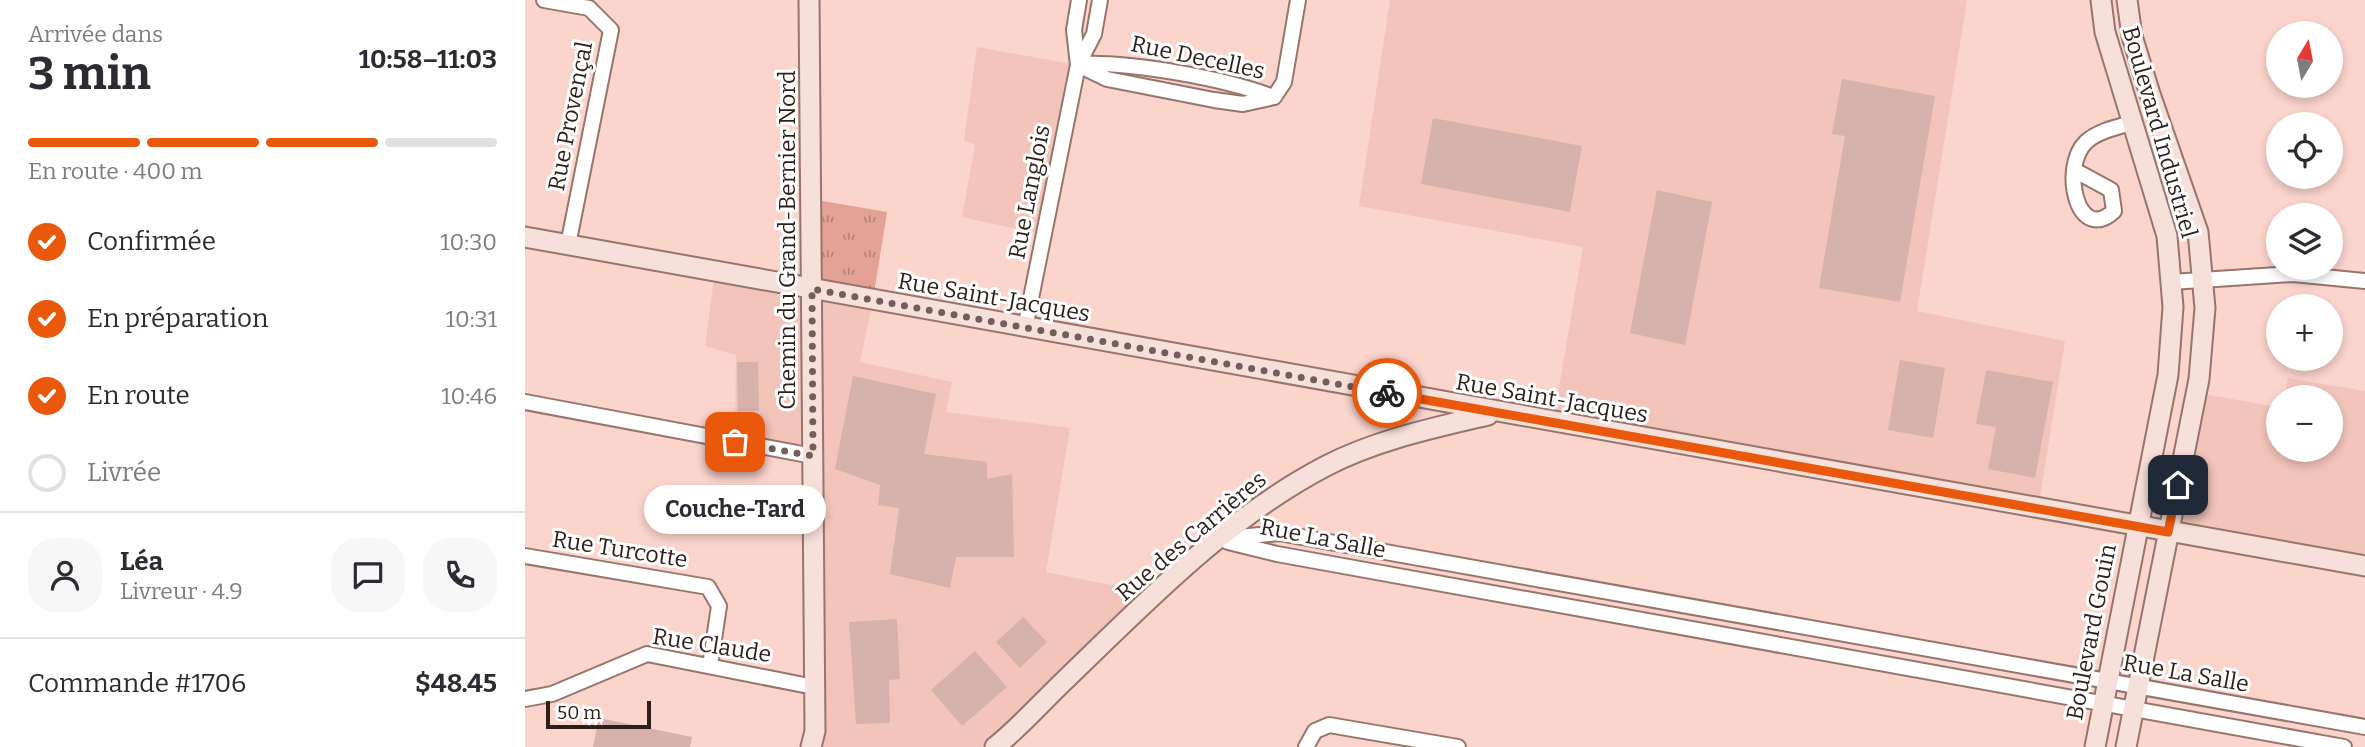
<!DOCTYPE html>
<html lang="fr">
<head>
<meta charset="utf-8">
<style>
	:root { --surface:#fff; --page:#f7f7f7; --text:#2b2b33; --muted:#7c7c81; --line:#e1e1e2; --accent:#ea580c }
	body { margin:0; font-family:Bitter,serif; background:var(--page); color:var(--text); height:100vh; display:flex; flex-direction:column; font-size:26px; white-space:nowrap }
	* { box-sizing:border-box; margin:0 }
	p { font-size:23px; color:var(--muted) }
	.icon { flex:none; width:38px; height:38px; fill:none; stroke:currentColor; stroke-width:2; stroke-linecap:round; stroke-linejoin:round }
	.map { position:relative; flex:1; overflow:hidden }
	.sheet { display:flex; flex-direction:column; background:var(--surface); width:525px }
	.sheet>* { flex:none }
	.needle { width:46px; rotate:10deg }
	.fabs { position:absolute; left:1741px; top:21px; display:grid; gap:14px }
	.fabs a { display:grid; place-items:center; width:77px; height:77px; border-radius:50%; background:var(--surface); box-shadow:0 4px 10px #0003; font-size:35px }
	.scale { position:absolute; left:21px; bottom:18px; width:105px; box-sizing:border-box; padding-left:7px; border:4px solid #2c1e1b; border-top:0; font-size:19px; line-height:24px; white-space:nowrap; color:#2c1e1b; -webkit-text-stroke:5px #fff; paint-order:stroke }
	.pin { position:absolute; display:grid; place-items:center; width:60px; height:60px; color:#fff; margin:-30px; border-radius:14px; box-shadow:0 4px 10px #0006 }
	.courier { position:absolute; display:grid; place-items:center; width:70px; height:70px; margin:-35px; border:5px solid #ea580c; border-radius:50%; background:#fff; color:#222; box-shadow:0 2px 9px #0007 }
	.bubble { position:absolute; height:49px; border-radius:24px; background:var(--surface); box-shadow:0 4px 10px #0003; font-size:23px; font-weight:700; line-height:49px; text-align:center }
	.overview em { font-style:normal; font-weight:700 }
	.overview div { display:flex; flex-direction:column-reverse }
	.overview { display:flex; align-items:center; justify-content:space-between; height:119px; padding:0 28px }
	h1 { font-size:46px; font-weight:700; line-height:52px }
	.bar { display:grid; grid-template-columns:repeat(4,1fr); gap:10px 7px; align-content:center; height:84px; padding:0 28px }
	.bar i { height:9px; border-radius:5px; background:var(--line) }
	.bar .selected { background:var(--accent) }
	.bar p { grid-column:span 4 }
	.line { display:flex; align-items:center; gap:18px; padding:0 28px; border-top:2px solid var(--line) }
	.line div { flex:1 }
	.round { display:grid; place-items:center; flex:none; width:74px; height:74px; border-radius:28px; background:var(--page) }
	ol { padding:0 28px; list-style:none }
	li { display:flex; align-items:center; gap:21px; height:77px }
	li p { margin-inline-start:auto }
	li .icon { padding:7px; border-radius:50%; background:var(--accent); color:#fff; stroke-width:4 }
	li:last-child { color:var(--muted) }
	li i { width:38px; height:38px; border:4px solid var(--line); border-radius:50% }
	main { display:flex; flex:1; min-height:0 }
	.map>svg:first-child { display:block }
	.built { fill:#f2c4ba }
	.park { fill:url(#park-tufts) }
	.building { fill:#d7b2aa }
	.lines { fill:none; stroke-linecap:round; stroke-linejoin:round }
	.street-casing { stroke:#97756d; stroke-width:18 }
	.secondary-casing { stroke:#97756d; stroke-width:23 }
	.street { stroke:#fff; stroke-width:14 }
	.secondary { stroke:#f7dfda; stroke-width:19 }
	.done { stroke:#745e59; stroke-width:7; stroke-dasharray:0 12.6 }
	.route { stroke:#ea580c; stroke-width:9 }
	.labels { text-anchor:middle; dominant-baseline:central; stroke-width:6; stroke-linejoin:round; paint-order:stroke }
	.street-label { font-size:23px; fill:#2c1e1b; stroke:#fff }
</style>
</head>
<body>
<main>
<section class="sheet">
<div class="overview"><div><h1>3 min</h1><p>Arrivée dans</p></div><em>10:58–11:03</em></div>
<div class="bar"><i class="selected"></i><i class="selected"></i><i class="selected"></i><i></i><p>En route · 400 m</p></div>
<ol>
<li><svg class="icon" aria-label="check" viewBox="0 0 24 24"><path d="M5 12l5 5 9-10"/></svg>Confirmée<p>10:30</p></li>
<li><svg class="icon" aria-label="check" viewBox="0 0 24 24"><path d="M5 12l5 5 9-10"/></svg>En préparation<p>10:31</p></li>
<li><svg class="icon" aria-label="check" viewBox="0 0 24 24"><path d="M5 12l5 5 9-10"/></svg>En route<p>10:46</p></li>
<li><i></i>Livrée</li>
</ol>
<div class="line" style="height:126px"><a class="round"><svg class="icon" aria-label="person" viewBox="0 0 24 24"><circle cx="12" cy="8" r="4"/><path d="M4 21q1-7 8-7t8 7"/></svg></a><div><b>Léa</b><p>Livreur · 4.9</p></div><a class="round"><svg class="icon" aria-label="chat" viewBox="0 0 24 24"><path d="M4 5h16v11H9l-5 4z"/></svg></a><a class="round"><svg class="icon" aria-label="phone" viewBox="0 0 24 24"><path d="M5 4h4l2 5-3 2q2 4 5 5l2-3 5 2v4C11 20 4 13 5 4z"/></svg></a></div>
<div class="line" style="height:91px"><div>Commande #1706</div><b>$48.45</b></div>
</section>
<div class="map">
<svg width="1840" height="747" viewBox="0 0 1840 747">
	<defs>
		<pattern id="park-tufts" width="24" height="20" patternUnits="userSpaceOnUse" patternTransform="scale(1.75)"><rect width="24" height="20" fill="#e3a294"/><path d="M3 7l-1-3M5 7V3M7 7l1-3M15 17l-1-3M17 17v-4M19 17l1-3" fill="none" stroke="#b88378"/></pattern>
	</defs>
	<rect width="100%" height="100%" fill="#fbd4cc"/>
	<g class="built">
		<path d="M865 0H1442L1392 311 1540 341 1513 509 1028 423 1058 247 834 206Z"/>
		<path d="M452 47 553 65 519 235 437 217 450 145 439 140Z"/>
		<path d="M190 272 348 300 335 362 427 382 421 412 545 428 521 572 630 594 470 747H296L288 456 210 442 211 355 180 346Z"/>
		<path d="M1763 378 1840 391V566L1643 532 1672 393 1753 407 1754 450H1806V397H1759Z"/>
	</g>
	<path class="park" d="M286 199 362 212 348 300 287 289Z"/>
	<g class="building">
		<path d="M1317 79 1410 96 1375 302 1294 288 1320 136 1307 134Z"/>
		<path d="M908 118 1057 146 1045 212 896 184Z"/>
		<path d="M1132 190 1187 202 1160 345 1105 333Z"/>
		<path d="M1375 360 1420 368 1408 438 1363 430Z"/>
		<path d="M212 362H233L234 411H213Z"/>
		<path d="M1461 370 1528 382 1510 478 1463 469 1471 427 1451 424Z"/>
		<path d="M328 376 411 394 399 454 462 462V479L487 474 489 557H431L425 588 365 574 374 508 353 505 355 485 310 469Z"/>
		<path d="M498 617 522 642 495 668 471 642Z"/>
		<path d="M372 619 375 679 364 680 365 723 331 724 324 622Z"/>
		<path d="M450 651 482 687 437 726 406 690Z"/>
		<path d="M74 718 167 737 165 747H68Z"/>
	</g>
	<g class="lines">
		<g class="street-casing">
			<g id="street">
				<path d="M19 0 64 8 86 30 43 245"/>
				<path d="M555 64C607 62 699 78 748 97"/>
				<path d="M553 65 582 79 689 100 718 104 749 97"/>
				<path d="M553 65 569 34 575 0"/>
				<path d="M749 97 759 82 773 0"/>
				<path d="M1549 170 1586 190 1589 211C1552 245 1535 167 1561 142 1573 131 1592 127 1607 123"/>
				<path d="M1646 282 1768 274 1840 281"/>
				<path d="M500 328 553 65 549 30 554 0"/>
				<path d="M0 402 288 456"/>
				<path d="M693 539 754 533 1840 727"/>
				<path d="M703 542 752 554 1819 747"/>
				<path d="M0 556 183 587 194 606 185 666"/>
				<path d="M0 699 27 694 122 654 289 687"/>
				<path d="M781 747 790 731 804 725 933 747"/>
			</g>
		</g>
		<g class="secondary-casing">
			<g id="secondary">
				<path d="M284 0 290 731 286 747"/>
				<path d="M0 237 1840 566"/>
				<path d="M470 747C495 727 516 703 539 681 620 603 701 518 801 466 851 440 908 428 963 415"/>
				<path d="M1570 747 1643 375 1648 307 1642 236 1580 32 1576 0"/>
				<path d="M1601 747 1674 379 1680 308 1673 232 1625 94 1607 36 1602 0"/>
			</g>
		</g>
		<use href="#street" class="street"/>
		<use href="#secondary" class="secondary"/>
	</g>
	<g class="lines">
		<path class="done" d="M210 442 288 456 287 289 862 393"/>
		<path class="route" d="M862 393 1643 532 1653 485"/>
	</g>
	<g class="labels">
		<g class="street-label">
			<text transform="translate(673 57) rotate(12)">Rue Decelles</text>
			<text transform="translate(45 116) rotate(-79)">Rue Provençal</text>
			<text transform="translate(1635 132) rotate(74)">Boulevard Industriel</text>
			<text transform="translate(504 192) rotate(-79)">Rue Langlois</text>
			<text transform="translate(262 240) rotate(-90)">Chemin du Grand-Bernier Nord</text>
			<text transform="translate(469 297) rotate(10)">Rue Saint-Jacques</text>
			<text transform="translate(1027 398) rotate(10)">Rue Saint-Jacques</text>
			<text transform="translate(666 536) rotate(-40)">Rue des Carrières</text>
			<text transform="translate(798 538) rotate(11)">Rue La Salle</text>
			<text transform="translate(95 549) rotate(9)">Rue Turcotte</text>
			<text transform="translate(1566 632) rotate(-79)">Boulevard Gouin</text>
			<text transform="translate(187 645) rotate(9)">Rue Claude</text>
			<text transform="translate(1661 673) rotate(10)">Rue La Salle</text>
		</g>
	</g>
</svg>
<div class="fabs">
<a><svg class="needle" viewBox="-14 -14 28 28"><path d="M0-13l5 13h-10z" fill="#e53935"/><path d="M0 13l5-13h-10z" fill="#7c7c81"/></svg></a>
<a><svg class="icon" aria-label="locate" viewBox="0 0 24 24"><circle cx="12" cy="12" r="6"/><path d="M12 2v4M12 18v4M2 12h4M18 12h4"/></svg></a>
<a><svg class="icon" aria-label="layers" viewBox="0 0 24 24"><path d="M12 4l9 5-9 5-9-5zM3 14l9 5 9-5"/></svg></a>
<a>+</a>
<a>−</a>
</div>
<div class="scale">50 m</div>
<div class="pin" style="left:210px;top:442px;background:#ea580c"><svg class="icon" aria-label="bag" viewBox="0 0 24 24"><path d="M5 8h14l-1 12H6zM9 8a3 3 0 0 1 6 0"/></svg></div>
<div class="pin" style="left:1653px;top:485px;background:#1f2937"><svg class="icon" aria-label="home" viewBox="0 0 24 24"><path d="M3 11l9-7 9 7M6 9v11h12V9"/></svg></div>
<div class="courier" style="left:862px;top:393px"><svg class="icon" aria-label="bike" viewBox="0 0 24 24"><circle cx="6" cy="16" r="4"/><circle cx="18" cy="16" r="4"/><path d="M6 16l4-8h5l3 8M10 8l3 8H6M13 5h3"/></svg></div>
<div class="bubble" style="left:119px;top:485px;width:182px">Couche-Tard</div>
</div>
</main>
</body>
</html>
